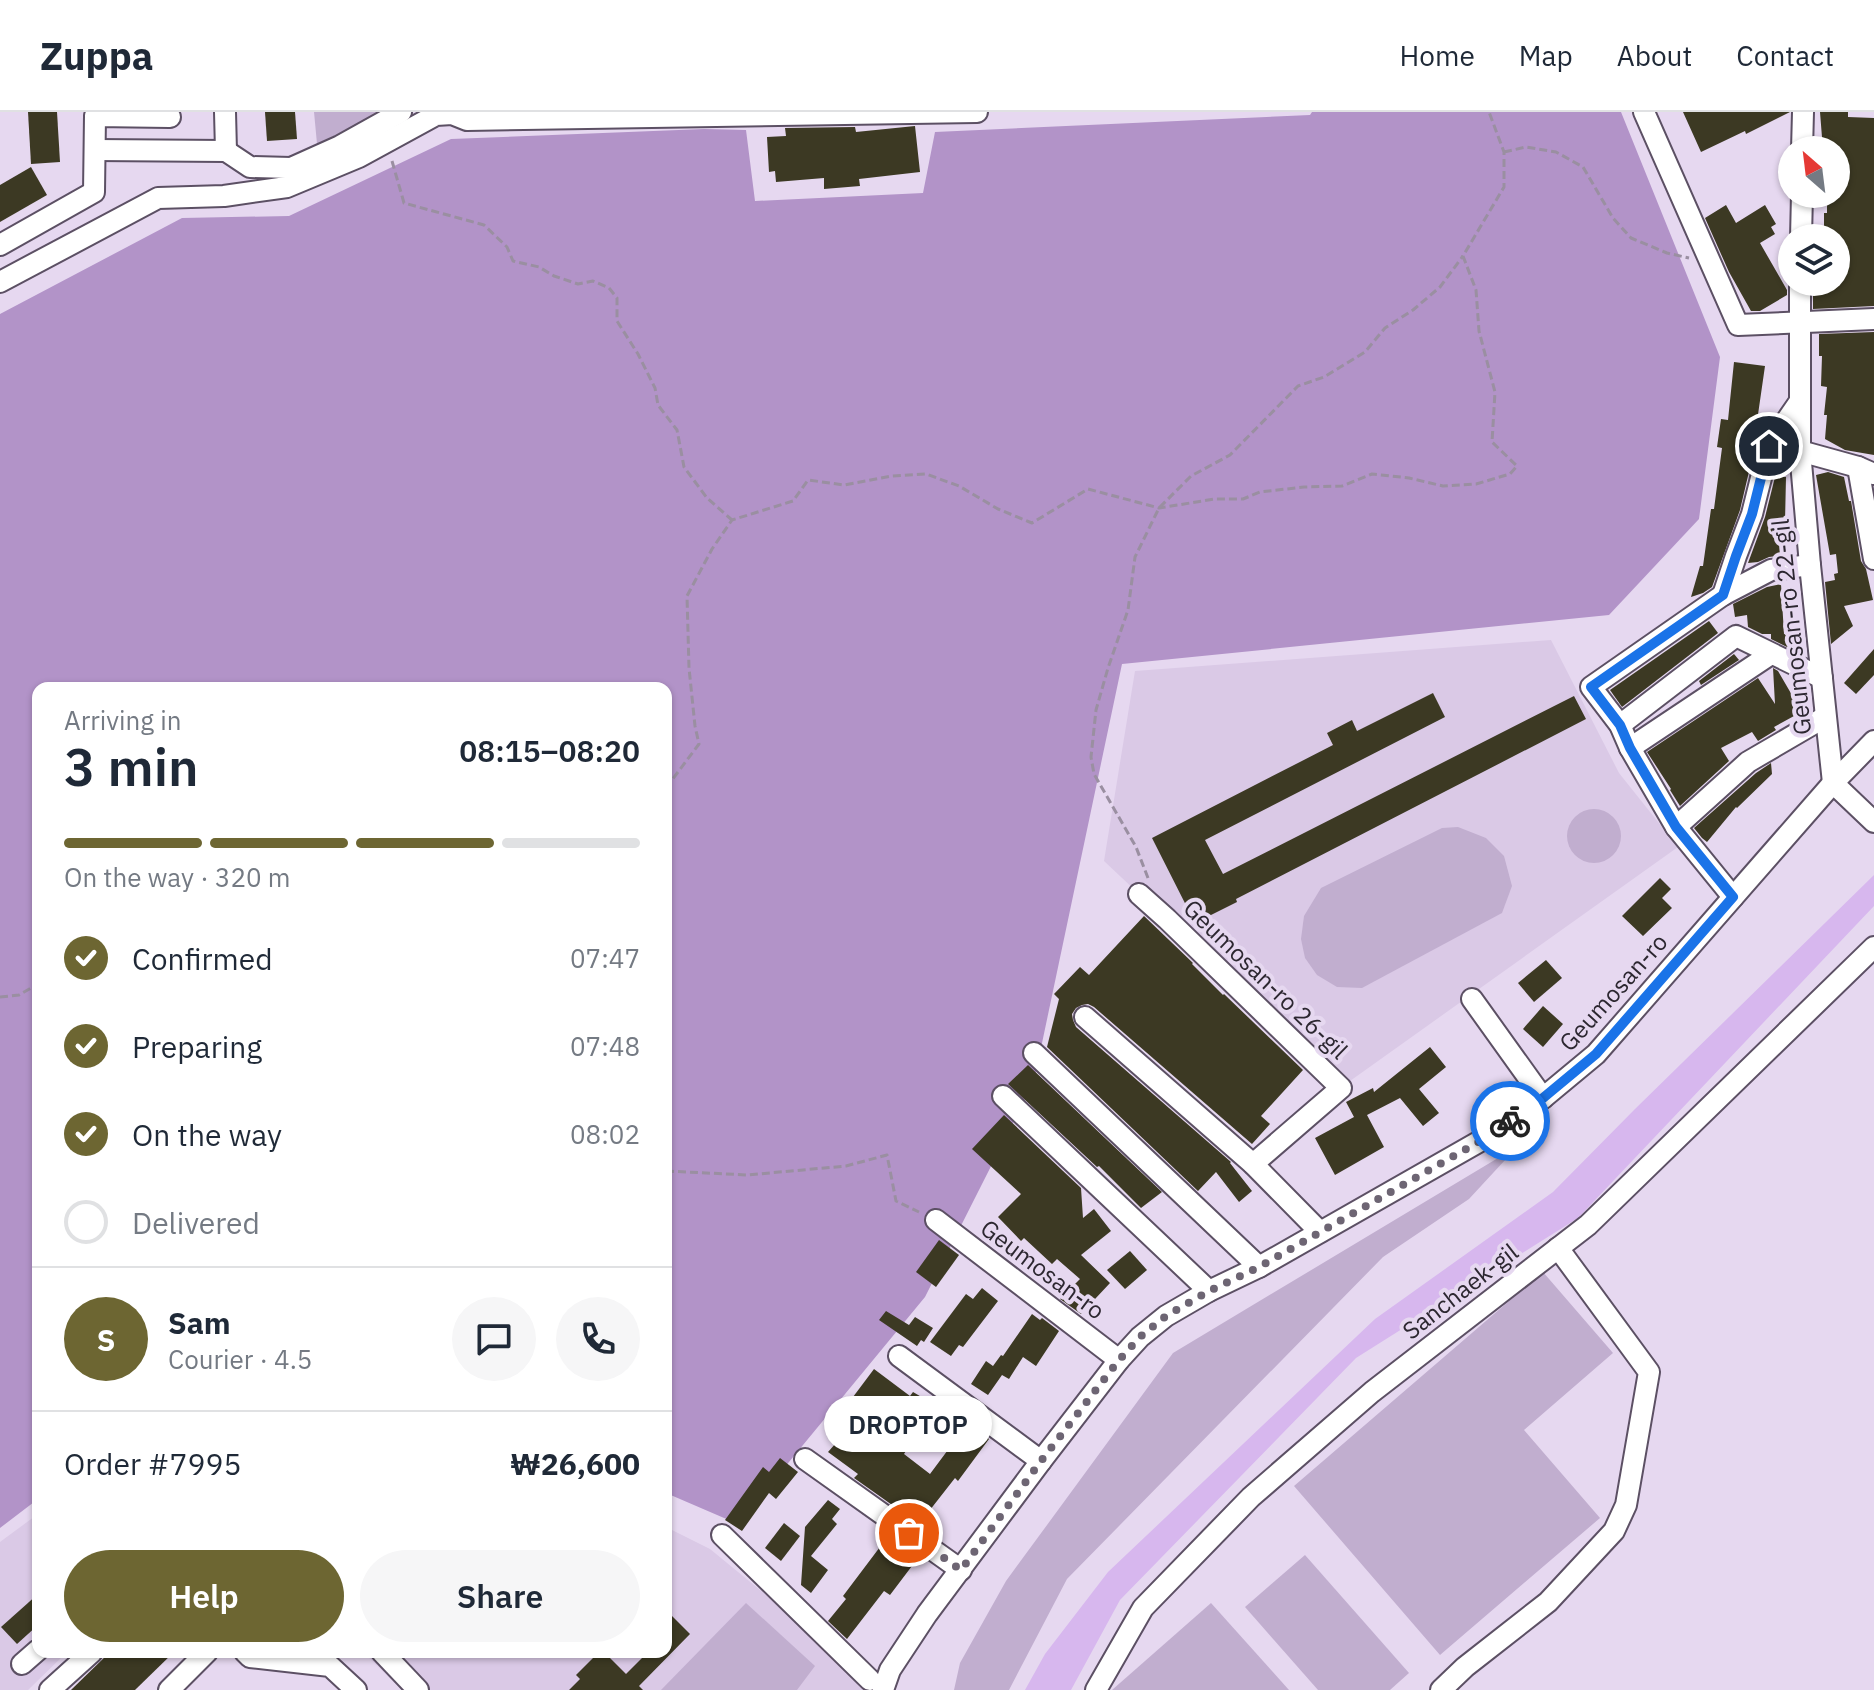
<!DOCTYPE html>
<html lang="en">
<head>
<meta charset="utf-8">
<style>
	:root { --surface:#fff; --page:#f6f6f7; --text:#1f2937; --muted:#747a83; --line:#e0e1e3; --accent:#6d6632 }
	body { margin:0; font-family:"IBM Plex Sans",sans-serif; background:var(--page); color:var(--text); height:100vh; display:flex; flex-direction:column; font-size:30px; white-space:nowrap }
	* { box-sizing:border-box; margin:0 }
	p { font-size:26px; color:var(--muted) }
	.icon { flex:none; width:44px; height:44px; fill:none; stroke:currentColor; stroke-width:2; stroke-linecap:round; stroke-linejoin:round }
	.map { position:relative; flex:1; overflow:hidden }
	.details { position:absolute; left:32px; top:570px; width:640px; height:976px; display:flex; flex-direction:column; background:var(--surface); border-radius:16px; box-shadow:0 2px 6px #0004 }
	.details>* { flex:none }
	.needle { width:52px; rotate:332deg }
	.controls { position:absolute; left:1778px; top:24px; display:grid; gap:16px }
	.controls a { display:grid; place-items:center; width:72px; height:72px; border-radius:50%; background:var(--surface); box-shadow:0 2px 6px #0004; font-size:40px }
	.pin { position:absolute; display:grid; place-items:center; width:68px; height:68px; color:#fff; margin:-34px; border:4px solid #fff; border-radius:50%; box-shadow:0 2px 8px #0007 }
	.courier { position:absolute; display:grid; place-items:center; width:80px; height:80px; margin:-40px; border:6px solid #1a73e8; border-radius:50%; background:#fff; color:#222; box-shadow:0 2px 10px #0007 }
	.bubble { position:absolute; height:56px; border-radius:28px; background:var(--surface); box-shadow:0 2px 6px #0004; font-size:26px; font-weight:600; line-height:56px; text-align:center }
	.headline em { font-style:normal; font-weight:600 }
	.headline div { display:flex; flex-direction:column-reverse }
	.headline { display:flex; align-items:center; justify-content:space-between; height:136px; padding:0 32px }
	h1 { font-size:52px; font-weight:600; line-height:60px }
	.bar { display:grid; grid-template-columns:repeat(4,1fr); gap:12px 8px; align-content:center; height:96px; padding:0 32px }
	.bar i { height:10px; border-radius:6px; background:var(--line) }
	.bar .current { background:var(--accent) }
	.bar p { grid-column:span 4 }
	.line { display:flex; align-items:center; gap:20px; padding:0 32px; border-top:2px solid var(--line) }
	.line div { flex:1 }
	.round { display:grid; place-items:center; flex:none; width:84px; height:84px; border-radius:42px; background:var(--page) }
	ol { padding:0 32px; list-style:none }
	li { display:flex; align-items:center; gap:24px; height:88px }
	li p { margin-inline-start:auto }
	li .icon { padding:8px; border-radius:50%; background:var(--accent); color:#fff; stroke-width:4 }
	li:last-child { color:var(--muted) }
	li i { width:44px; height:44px; border:4px solid var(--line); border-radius:50% }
	.primary-button { display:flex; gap:16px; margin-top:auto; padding:16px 32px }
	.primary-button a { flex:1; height:92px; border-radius:48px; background:var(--accent); color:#fff; font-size:32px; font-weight:600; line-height:92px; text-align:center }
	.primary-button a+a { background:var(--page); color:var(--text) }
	header { display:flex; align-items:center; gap:48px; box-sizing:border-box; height:112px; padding:0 40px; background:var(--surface); border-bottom:2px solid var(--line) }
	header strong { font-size:38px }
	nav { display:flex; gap:44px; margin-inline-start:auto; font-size:28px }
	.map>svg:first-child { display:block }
	.built { fill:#dac9e6 }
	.green { fill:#c1aecf }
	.forest { fill:#b293c8 }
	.water { fill:#d7b7ee }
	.building { fill:#3c3923 }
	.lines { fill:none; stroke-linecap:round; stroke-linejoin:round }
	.minor-casing { stroke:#5c5064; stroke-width:24 }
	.path { stroke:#9a8fa1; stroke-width:3; stroke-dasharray:8 4; stroke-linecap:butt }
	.minor { stroke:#fff; stroke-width:20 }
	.done { stroke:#6d6573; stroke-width:8; stroke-dasharray:0 14.4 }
	.route { stroke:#1a73e8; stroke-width:10 }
	.labels { text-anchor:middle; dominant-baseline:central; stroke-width:8; stroke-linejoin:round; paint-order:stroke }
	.street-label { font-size:24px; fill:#2c2730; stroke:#e6d8f0 }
</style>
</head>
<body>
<header>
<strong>Zuppa</strong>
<nav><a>Home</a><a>Map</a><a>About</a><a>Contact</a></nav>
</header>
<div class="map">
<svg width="1874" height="1578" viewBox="0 0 1874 1578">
	<rect width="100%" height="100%" fill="#e6d8f0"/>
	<g class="built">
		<path d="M1551 528 1619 661 1678 735 1343 974 1104 749 1135 559Z"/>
		<path d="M38 1402V1540H67L28 1578H0V1430Z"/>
		<path d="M666 1415 710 1437 870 1568 863 1578H402L363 1540H666Z"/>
	</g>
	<g class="green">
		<path d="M314 0H382L317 32Z"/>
		<circle cx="1594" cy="724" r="27"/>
		<path d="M1458 715 1486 726 1504 744 1512 774 1502 801 1362 876 1337 875 1317 863 1305 846 1301 827 1304 804 1321 776 1442 716Z"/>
		<path d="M1518 1034 1469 1087 1383 1145 1067 1467 1009 1578H954L960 1551 1006 1469 1173 1241Z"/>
		<path d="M1543 1160 1613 1241 1524 1318 1600 1406 1440 1543 1294 1374Z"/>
		<path d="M1305 1443 1409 1561 1390 1578H1318L1245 1495Z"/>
		<path d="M746 1491 815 1554 797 1578H661Z"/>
		<path d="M1211 1491 1289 1578H1112Z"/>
	</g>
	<path class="forest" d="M1312 0H1621L1720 245 1699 407 1609 503 1122 552 1034 969 925 1185 738 1412 666 1381V576H38V1387L0 1416V202L182 106 289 104 451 27 704 17 746 18 755 89 923 81 935 20 1310 3Z"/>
	<path class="water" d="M1874 763V794L1578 1106 1356 1246 1120 1488 1071 1578H1025L1045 1542 1108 1460 1375 1207 1553 1080 1635 997Z"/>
	<g class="building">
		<path d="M28 0H57L60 50 31 52Z"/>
		<path d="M265 0H295L297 27 267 29Z"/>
		<path d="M1683 0H1790L1746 22 1745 19 1701 40Z"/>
		<path d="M1820 0H1848V5L1874 6V194L1813 197V170H1836V126H1824V101H1827V82H1836V38H1823Z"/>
		<path d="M915 14 920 60 859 67 860 74 824 77V66L776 70 775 59 769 60 767 25 786 24 785 16 855 15 856 20Z"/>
		<path d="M31 55 47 83 0 110V73Z"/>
		<path d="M1726 93 1736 111 1765 93 1776 112 1771 115 1775 122 1760 131 1787 178V183L1760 199H1751L1729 160 1705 106Z"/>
		<path d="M1874 220V343L1845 338 1825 327 1827 303H1824L1827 275 1821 274 1822 244H1819V222Z"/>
		<path d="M1734 250 1765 254 1751 351 1740 398 1712 475 1703 481 1691 485 1700 454H1703L1711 397H1714L1722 336 1717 335 1721 307 1728 308Z"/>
		<path d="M1828 360 1844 365 1849 389H1851L1861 449 1866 457 1873 488 1844 494 1853 514 1831 532 1825 470 1835 468 1834 462 1838 461 1836 442 1830 443 1816 363Z"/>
		<path d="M1775 365H1786L1785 410H1780L1783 443 1769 445 1758 450 1748 451 1765 405Z"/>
		<path d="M1781 472 1784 522 1797 521V540L1771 527V522H1762L1748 515 1747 503 1735 505 1733 492 1767 475Z"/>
		<path d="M1709 509 1718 521 1622 595 1610 578Z"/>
		<path d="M1874 537V563L1856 582 1844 571Z"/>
		<path d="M1734 542 1739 548 1701 573 1699 569Z"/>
		<path d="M1773 556 1778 559 1796 590 1794 604 1774 615 1776 618 1758 629 1752 620 1721 636 1729 649 1680 694 1670 678 1671 677 1647 640 1758 566 1775 592Z"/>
		<path d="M1433 581 1445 605 1205 728 1223 762 1574 584 1586 607 1236 787 1237 790 1195 811 1152 726 1333 633 1327 621 1352 608 1357 619Z"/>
		<path d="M1771 651 1772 662 1737 696 1736 695 1707 730 1702 726 1694 716 1756 661Z"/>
		<path d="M1660 766 1671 777 1662 786 1672 796 1643 824 1622 804Z"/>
		<path d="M1144 804 1193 851 1192 852 1223 883 1224 882 1303 958 1261 1004 1270 1012 1252 1032 1094 895 1088 892 1082 893 1076 896 1072 902 1073 908 1076 915 1231 1050 1230 1051 1252 1079 1239 1090 1216 1060 1198 1079 1047 935 1059 887 1054 882 1080 855 1089 863Z"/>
		<path d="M1546 848 1562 866 1534 890 1518 871Z"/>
		<path d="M1543 894 1563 912 1543 935 1523 917Z"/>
		<path d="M1430 935 1446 955 1419 977 1439 1001 1423 1014 1400 986 1367 1003 1384 1035 1335 1063 1315 1026 1354 1005 1346 990 1373 976 1374 980Z"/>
		<path d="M1028 953 1162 1080 1141 1096 1099 1054 1097 1055 1008 972Z"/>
		<path d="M1004 1003 1081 1076 1083 1106 1094 1097 1111 1119 1081 1143 1110 1171 1081 1202 1060 1187 1080 1167 1057 1147 1052 1152 1024 1126 1021 1129 998 1105 1021 1082 972 1037Z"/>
		<path d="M939 1128 959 1143 936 1175 916 1160Z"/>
		<path d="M1130 1139 1147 1158 1125 1177 1107 1158Z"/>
		<path d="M982 1176 998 1189 963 1235 959 1233 951 1244 930 1230 966 1182 973 1187Z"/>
		<path d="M886 1199 909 1213 915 1205 933 1216 924 1230 921 1228 917 1234 879 1208Z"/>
		<path d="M1032 1202 1040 1208 1042 1206 1059 1219 1036 1254 1023 1245 1009 1267 1002 1263 988 1283 971 1272 986 1249 993 1254 1001 1243 1003 1244Z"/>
		<path d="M874 1257 910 1284 913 1280 930 1290 923 1302 928 1305 904 1342 930 1362 968 1311 989 1327 958 1369 955 1366 919 1412 854 1366 858 1362 828 1340 836 1331 827 1324 855 1287 853 1285Z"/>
		<path d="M780 1346 798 1360 776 1387 769 1381 742 1419 725 1408 763 1355 769 1360Z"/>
		<path d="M828 1388 840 1397 832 1407 837 1412 811 1444 828 1458 811 1481 801 1473 805 1415Z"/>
		<path d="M784 1411 800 1424 781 1449 765 1436Z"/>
		<path d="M889 1423 918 1446 890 1483 884 1479 847 1527 828 1509 846 1487 843 1484Z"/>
		<path d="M38 1482V1513L17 1532 1 1515Z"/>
		<path d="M666 1498 690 1522 639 1574 643 1578H569L580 1567 576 1563 599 1540H604L626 1562 648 1540H666Z"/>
		<path d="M110 1540H174L135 1578H71Z"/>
	</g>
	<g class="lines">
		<g class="minor-casing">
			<g id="minor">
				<path d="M1644 0 1738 213 1874 207"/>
				<path d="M95 38 226 39 225 0"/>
				<path d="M1802 38 1803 0"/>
				<path d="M226 39 250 55 291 56 340 34 401 0"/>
				<path d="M1801 126 1802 82"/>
				<path d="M0 133 94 80 95 4 170 5"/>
				<path d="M0 170 158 86 224 84 287 75 359 45 436 3 452 2 467 8 977 0"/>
				<path d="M1800 170V339L1810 453 1833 671 1874 710"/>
				<path d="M1800 339 1858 355 1874 362"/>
				<path d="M1858 355 1874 447"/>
				<path d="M1723 483 1736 444 1752 402 1769 334 1800 289"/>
				<path d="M1620 613 1736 524 1822 566"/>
				<path d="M1630 636 1771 542"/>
				<path d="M1676 715 1748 650 1825 605"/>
				<path d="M1139 782 1167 807 1341 976 1253 1052"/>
				<path d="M1733 785 1676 715 1630 636 1620 613 1591 575 1723 483 1771 458 1810 453"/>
				<path d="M1472 887 1543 986"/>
				<path d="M1085 905 1253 1052 1320 1120"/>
				<path d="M1034 941 1259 1155"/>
				<path d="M1003 984 1209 1179"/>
				<path d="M936 1108 1119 1248"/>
				<path d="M899 1244 1041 1349"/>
				<path d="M805 1347 961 1458"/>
				<path d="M722 1423 870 1568"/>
				<path d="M245 1540 250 1545 330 1554 356 1578"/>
				<path d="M382 1540 418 1578"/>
				<path d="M22 1552 38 1538"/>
				<path d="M50 1578 92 1540"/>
				<path d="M169 1578 207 1540"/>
				<path d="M883 1578 890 1558 927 1502 1041 1349 1119 1248 1140 1225 1166 1204 1209 1179 1259 1155 1489 1024 1543 986 1596 942 1833 671 1874 629"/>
				<path d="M1096 1578 1143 1496 1251 1385 1372 1280 1588 1113 1874 835"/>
				<path d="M1441 1578 1465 1555 1548 1490 1614 1419 1626 1393 1649 1260 1558 1136"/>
			</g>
		</g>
		<g class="path">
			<path d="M1504 40 1526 35 1556 40 1583 55 1613 106 1631 126 1667 141 1689 146"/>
			<path d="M392 49 404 91 484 113 507 135 513 149 539 155 554 164 578 172 593 169 609 176 617 186V209L638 242 655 276 658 293 677 318 684 355 707 386 732 408"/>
			<path d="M666 676 699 632 695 614 689 556 687 484 712 437 732 408 793 389 808 368 844 373 892 364 926 362 959 374 998 397 1032 411 1088 377 1159 396 1215 387H1243L1260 380 1304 375 1342 374 1372 362 1409 366 1443 374 1476 372 1510 362 1517 354 1492 330 1495 280 1479 219 1476 178 1463 144 1504 75V40L1489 0"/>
			<path d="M1148 766 1136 735 1094 662 1091 645 1096 598 1108 556 1128 498 1135 445 1159 396 1191 364 1230 343 1298 274 1324 265 1365 240 1385 216 1413 198 1440 175 1463 144"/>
			<path d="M0 885 19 883 38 872"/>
			<path d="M666 1059 747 1063 846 1054 887 1043 896 1089 919 1100"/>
		</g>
		<use href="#minor" class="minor"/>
	</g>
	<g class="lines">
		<path class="done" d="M909 1421 961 1458 1041 1349 1119 1248 1140 1225 1166 1204 1209 1179 1259 1155 1489 1024 1510 1009"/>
		<path class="route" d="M1510 1009 1543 986 1596 942 1733 785 1676 715 1630 636 1620 613 1591 575 1723 483 1736 444 1752 402 1769 334"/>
	</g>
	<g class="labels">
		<g class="street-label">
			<text transform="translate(1791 515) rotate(-96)">Geumosan-ro 22-gil</text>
			<text transform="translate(1266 867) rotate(44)">Geumosan-ro 26-gil</text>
			<text transform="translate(1613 880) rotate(-48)">Geumosan-ro</text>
			<text transform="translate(1043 1157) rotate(37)">Geumosan-ro</text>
			<text transform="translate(1460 1179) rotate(-38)">Sanchaek-gil</text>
		</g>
	</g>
</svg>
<div class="controls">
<a><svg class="needle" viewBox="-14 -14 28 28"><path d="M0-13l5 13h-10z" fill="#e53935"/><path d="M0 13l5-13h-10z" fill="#747a83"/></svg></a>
<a><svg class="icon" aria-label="layers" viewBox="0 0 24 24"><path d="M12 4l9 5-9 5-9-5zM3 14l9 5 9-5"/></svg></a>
</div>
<div class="pin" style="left:909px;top:1421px;background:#ea580c"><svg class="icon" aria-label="bag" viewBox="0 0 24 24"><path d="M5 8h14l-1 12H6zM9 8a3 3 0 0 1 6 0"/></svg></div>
<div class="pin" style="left:1769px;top:334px;background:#1f2937"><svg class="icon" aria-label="home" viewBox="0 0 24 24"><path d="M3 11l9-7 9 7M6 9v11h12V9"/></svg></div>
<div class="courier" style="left:1510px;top:1009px"><svg class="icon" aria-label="bike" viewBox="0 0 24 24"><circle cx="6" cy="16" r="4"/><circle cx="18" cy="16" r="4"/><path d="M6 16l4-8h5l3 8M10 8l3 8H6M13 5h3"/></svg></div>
<div class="bubble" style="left:824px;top:1284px;width:168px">DROPTOP</div>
<section class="details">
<div class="headline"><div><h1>3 min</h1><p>Arriving in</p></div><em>08:15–08:20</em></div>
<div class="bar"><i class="current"></i><i class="current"></i><i class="current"></i><i></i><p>On the way · 320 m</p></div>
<ol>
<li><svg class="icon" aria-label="check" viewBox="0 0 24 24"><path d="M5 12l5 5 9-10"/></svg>Confirmed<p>07:47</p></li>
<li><svg class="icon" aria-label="check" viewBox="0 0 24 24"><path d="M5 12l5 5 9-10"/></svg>Preparing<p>07:48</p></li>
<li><svg class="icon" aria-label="check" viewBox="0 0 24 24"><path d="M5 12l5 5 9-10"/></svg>On the way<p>08:02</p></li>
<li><i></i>Delivered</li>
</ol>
<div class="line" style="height:144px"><b class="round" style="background:var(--accent);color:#fff">S</b><div><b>Sam</b><p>Courier · 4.5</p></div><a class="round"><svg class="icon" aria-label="chat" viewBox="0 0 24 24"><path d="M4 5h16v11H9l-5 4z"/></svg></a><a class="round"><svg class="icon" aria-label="phone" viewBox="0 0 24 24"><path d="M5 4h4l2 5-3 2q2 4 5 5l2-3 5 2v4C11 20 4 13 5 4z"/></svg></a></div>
<div class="line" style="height:104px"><div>Order #7995</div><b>₩26,600</b></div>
<div class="primary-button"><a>Help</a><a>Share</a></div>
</section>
</div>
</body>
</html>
